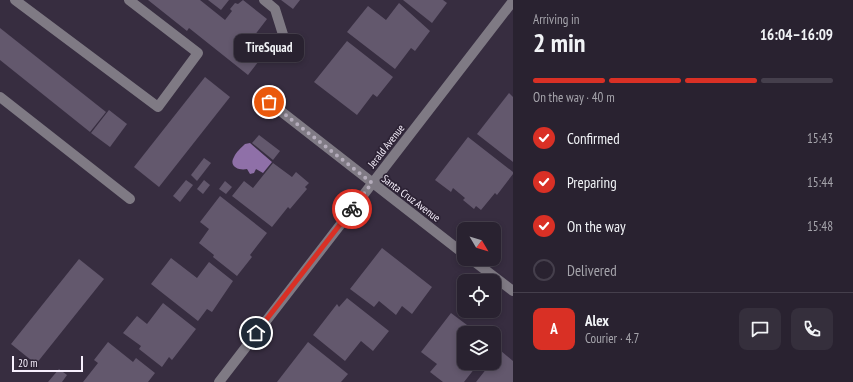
<!DOCTYPE html>
<html lang="en">
<head>
<meta charset="utf-8">
<style>
	:root { --surface:#292230; --page:#352f3c; --text:#f1f3f6; --muted:#a5a4ab; --line:#453f4c; --accent:#d93025 }
	body { margin:0; font-family:"PT Sans Narrow",sans-serif; background:var(--page); color:var(--text); height:100vh; display:flex; flex-direction:column; font-size:15px; white-space:nowrap }
	* { box-sizing:border-box; margin:0 }
	p { font-size:13px; color:var(--muted) }
	.icon { flex:none; width:22px; height:22px; fill:none; stroke:currentColor; stroke-width:2; stroke-linecap:round; stroke-linejoin:round }
	.map { position:relative; flex:1; overflow:hidden }
	.panel { display:flex; flex-direction:column; background:var(--surface); width:340px }
	.panel>* { flex:none }
	.needle { width:26px; rotate:128deg }
	.controls { position:absolute; left:457px; top:222px; display:grid; gap:8px }
	.controls a { display:grid; place-items:center; width:44px; height:44px; border-radius:8px; background:var(--surface); box-shadow:0 2px 6px #0003,0 0 0 1px var(--line); font-size:20px }
	.scale { position:absolute; left:12px; bottom:10px; width:71px; box-sizing:border-box; padding-left:4px; border:2px solid #f7f0fd; border-top:0; font-size:11px; line-height:14px; white-space:nowrap; color:#f7f0fd; -webkit-text-stroke:3px #2d2335; paint-order:stroke }
	.pin { position:absolute; display:grid; place-items:center; width:34px; height:34px; color:#fff; margin:-17px; border:2px solid #fff; border-radius:50%; box-shadow:0 1px 4px #0007 }
	.courier { position:absolute; display:grid; place-items:center; width:40px; height:40px; margin:-20px; border:3px solid #d93025; border-radius:50%; background:#fff; color:#222; box-shadow:0 1px 5px #0007 }
	.bubble { position:absolute; height:28px; border-radius:8px; background:var(--surface); box-shadow:0 2px 6px #0003,0 0 0 1px var(--line); font-size:13px; font-weight:700; line-height:28px; text-align:center }
	.headline em { font-style:normal; font-weight:700 }
	.headline div { display:flex; flex-direction:column-reverse }
	.headline { display:flex; align-items:center; justify-content:space-between; height:68px; padding:0 20px }
	h1 { font-size:26px; font-weight:700; line-height:30px }
	.bar { display:grid; grid-template-columns:repeat(4,1fr); gap:6px 4px; align-content:center; height:48px; padding:0 20px }
	.bar i { height:5px; border-radius:3px; background:var(--line) }
	.bar .active { background:var(--accent) }
	.bar p { grid-column:span 4 }
	.line { display:flex; align-items:center; gap:10px; padding:0 20px; border-top:1px solid var(--line) }
	.line div { flex:1 }
	.round { display:grid; place-items:center; flex:none; width:42px; height:42px; border-radius:8px; background:var(--page) }
	ol { padding:0 20px; list-style:none }
	li { display:flex; align-items:center; gap:12px; height:44px }
	li p { margin-inline-start:auto }
	li .icon { padding:4px; border-radius:50%; background:var(--accent); color:#fff; stroke-width:4 }
	li:last-child { color:var(--muted) }
	li i { width:22px; height:22px; border:2px solid var(--line); border-radius:50% }
	main { display:flex; flex:1; min-height:0 }
	.map>svg:first-child { display:block }
	.water { fill:#8f70a8 }
	.building { fill:#63586d }
	.lines { fill:none; stroke-linecap:round; stroke-linejoin:round }
	.minor { stroke:#7f7a84; stroke-width:10 }
	.done { stroke:#b4acbb; stroke-width:4; stroke-dasharray:0 7.2 }
	.route { stroke:#d93025; stroke-width:5 }
	.labels { text-anchor:middle; dominant-baseline:central; stroke-width:3.5; stroke-linejoin:round; paint-order:stroke }
	.street-label { font-size:11px; fill:#f7f0fd; stroke:#2d2335 }
</style>
</head>
<body>
<main>
<div class="map">
<svg width="513" height="382" viewBox="0 0 513 382">
	<rect width="100%" height="100%" fill="#372d40"/>
	<path class="water" d="M250 143 272 162 263 173 256 169 254 173 250 174 247 169C240 171 228 167 234 157 236 152 241 148 245 144Z"/>
	<g class="building">
		<path d="M148 0H200L225 20 232 11 230 9 235 3 238 4 243 0 267 19 251 40 266 52 248 75 189 28 187 31Z"/>
		<path d="M208 0H229L221 10Z"/>
		<path d="M281 0H300L293 9Z"/>
		<path d="M403 0H443L447 3 432 23Z"/>
		<path d="M399 3 430 31 415 51 411 48 395 69 347 32 368 6 386 20Z"/>
		<path d="M0 28 106 112 90 132 0 60Z"/>
		<path d="M347 41 393 77 377 97 373 94 357 115 314 82Z"/>
		<path d="M205 77 230 97 159 187 134 167Z"/>
		<path d="M509 93 513 97V162L477 134Z"/>
		<path d="M109 110 127 124 110 147 91 133Z"/>
		<path d="M259 135 280 151 273 160 252 143Z"/>
		<path d="M468 137 513 172V174L497 195 495 193 481 210 476 206 474 209 463 200 465 198 453 188 451 192 435 180Z"/>
		<path d="M204 158 211 163 197 181 191 175Z"/>
		<path d="M273 163 292 177 296 172 309 183 305 187 307 189 301 196 290 209 288 207 272 227 232 196 244 181 253 188Z"/>
		<path d="M186 180 193 185 180 202 173 196Z"/>
		<path d="M204 180 210 185 203 194 197 189Z"/>
		<path d="M225 181 232 187 226 194 219 189Z"/>
		<path d="M220 196 267 233 250 255 252 257 237 276 213 257 214 255 199 243 209 229 200 222Z"/>
		<path d="M382 248 432 287 412 314 402 306 396 315 379 301 374 307 350 289Z"/>
		<path d="M171 258 197 278 209 262 233 281 212 312 207 309 198 321 151 284Z"/>
		<path d="M79 259 104 279 36 364 11 344Z"/>
		<path d="M347 298 389 331 373 351 361 341 345 361 313 335 337 304 339 307Z"/>
		<path d="M163 303 196 329 172 360 169 357 162 367 139 349 141 346 123 333 137 316 147 324Z"/>
		<path d="M451 313 471 328 467 333H464V363H479L464 382H443L430 372 437 364 421 352Z"/>
		<path d="M108 342 133 362 136 358 155 373 148 382H83L98 363 94 360Z"/>
		<path d="M308 342 348 374 341 382H277Z"/>
		<path d="M501 351 513 361V382H476L491 363H494V360Z"/>
		<path d="M59 369 67 375 62 382H48Z"/>
	</g>
	<g class="lines">
		<g class="minor">
			<path d="M15 0 158 107 198 53 129 0"/>
			<path d="M264 0 275 9 286 44"/>
			<path d="M0 97 130 199"/>
			<path d="M269 102 464 254"/>
			<path d="M471 259 513 291"/>
			<path d="M219 382 513 1"/>
		</g>
	</g>
	<g class="lines">
		<path class="done" d="M269 102 372 183 352 209"/>
		<path class="route" d="M256 333 352 209"/>
	</g>
	<g class="labels">
		<g class="street-label">
			<text transform="translate(386 146) rotate(-52)">Jerald Avenue</text>
			<text transform="translate(411 198) rotate(37)">Santa Cruz Avenue</text>
		</g>
	</g>
</svg>
<div class="controls">
<a><svg class="needle" viewBox="-14 -14 28 28"><path d="M0-13l5 13h-10z" fill="#e53935"/><path d="M0 13l5-13h-10z" fill="#a5a4ab"/></svg></a>
<a><svg class="icon" aria-label="locate" viewBox="0 0 24 24"><circle cx="12" cy="12" r="6"/><path d="M12 2v4M12 18v4M2 12h4M18 12h4"/></svg></a>
<a><svg class="icon" aria-label="layers" viewBox="0 0 24 24"><path d="M12 4l9 5-9 5-9-5zM3 14l9 5 9-5"/></svg></a>
</div>
<div class="scale">20 m</div>
<div class="pin" style="left:269px;top:102px;background:#ea580c"><svg class="icon" aria-label="bag" viewBox="0 0 24 24"><path d="M5 8h14l-1 12H6zM9 8a3 3 0 0 1 6 0"/></svg></div>
<div class="pin" style="left:256px;top:333px;background:#1f2937"><svg class="icon" aria-label="home" viewBox="0 0 24 24"><path d="M3 11l9-7 9 7M6 9v11h12V9"/></svg></div>
<div class="courier" style="left:352px;top:209px"><svg class="icon" aria-label="bike" viewBox="0 0 24 24"><circle cx="6" cy="16" r="4"/><circle cx="18" cy="16" r="4"/><path d="M6 16l4-8h5l3 8M10 8l3 8H6M13 5h3"/></svg></div>
<div class="bubble" style="left:234px;top:34px;width:70px">TireSquad</div>
</div>
<section class="panel">
<div class="headline"><div><h1>2 min</h1><p>Arriving in</p></div><em>16:04–16:09</em></div>
<div class="bar"><i class="active"></i><i class="active"></i><i class="active"></i><i></i><p>On the way · 40 m</p></div>
<ol>
<li><svg class="icon" aria-label="check" viewBox="0 0 24 24"><path d="M5 12l5 5 9-10"/></svg>Confirmed<p>15:43</p></li>
<li><svg class="icon" aria-label="check" viewBox="0 0 24 24"><path d="M5 12l5 5 9-10"/></svg>Preparing<p>15:44</p></li>
<li><svg class="icon" aria-label="check" viewBox="0 0 24 24"><path d="M5 12l5 5 9-10"/></svg>On the way<p>15:48</p></li>
<li><i></i>Delivered</li>
</ol>
<div class="line" style="height:72px"><b class="round" style="background:var(--accent);color:#fff">A</b><div><b>Alex</b><p>Courier · 4.7</p></div><a class="round"><svg class="icon" aria-label="chat" viewBox="0 0 24 24"><path d="M4 5h16v11H9l-5 4z"/></svg></a><a class="round"><svg class="icon" aria-label="phone" viewBox="0 0 24 24"><path d="M5 4h4l2 5-3 2q2 4 5 5l2-3 5 2v4C11 20 4 13 5 4z"/></svg></a></div>
</section>
</main>
</body>
</html>
